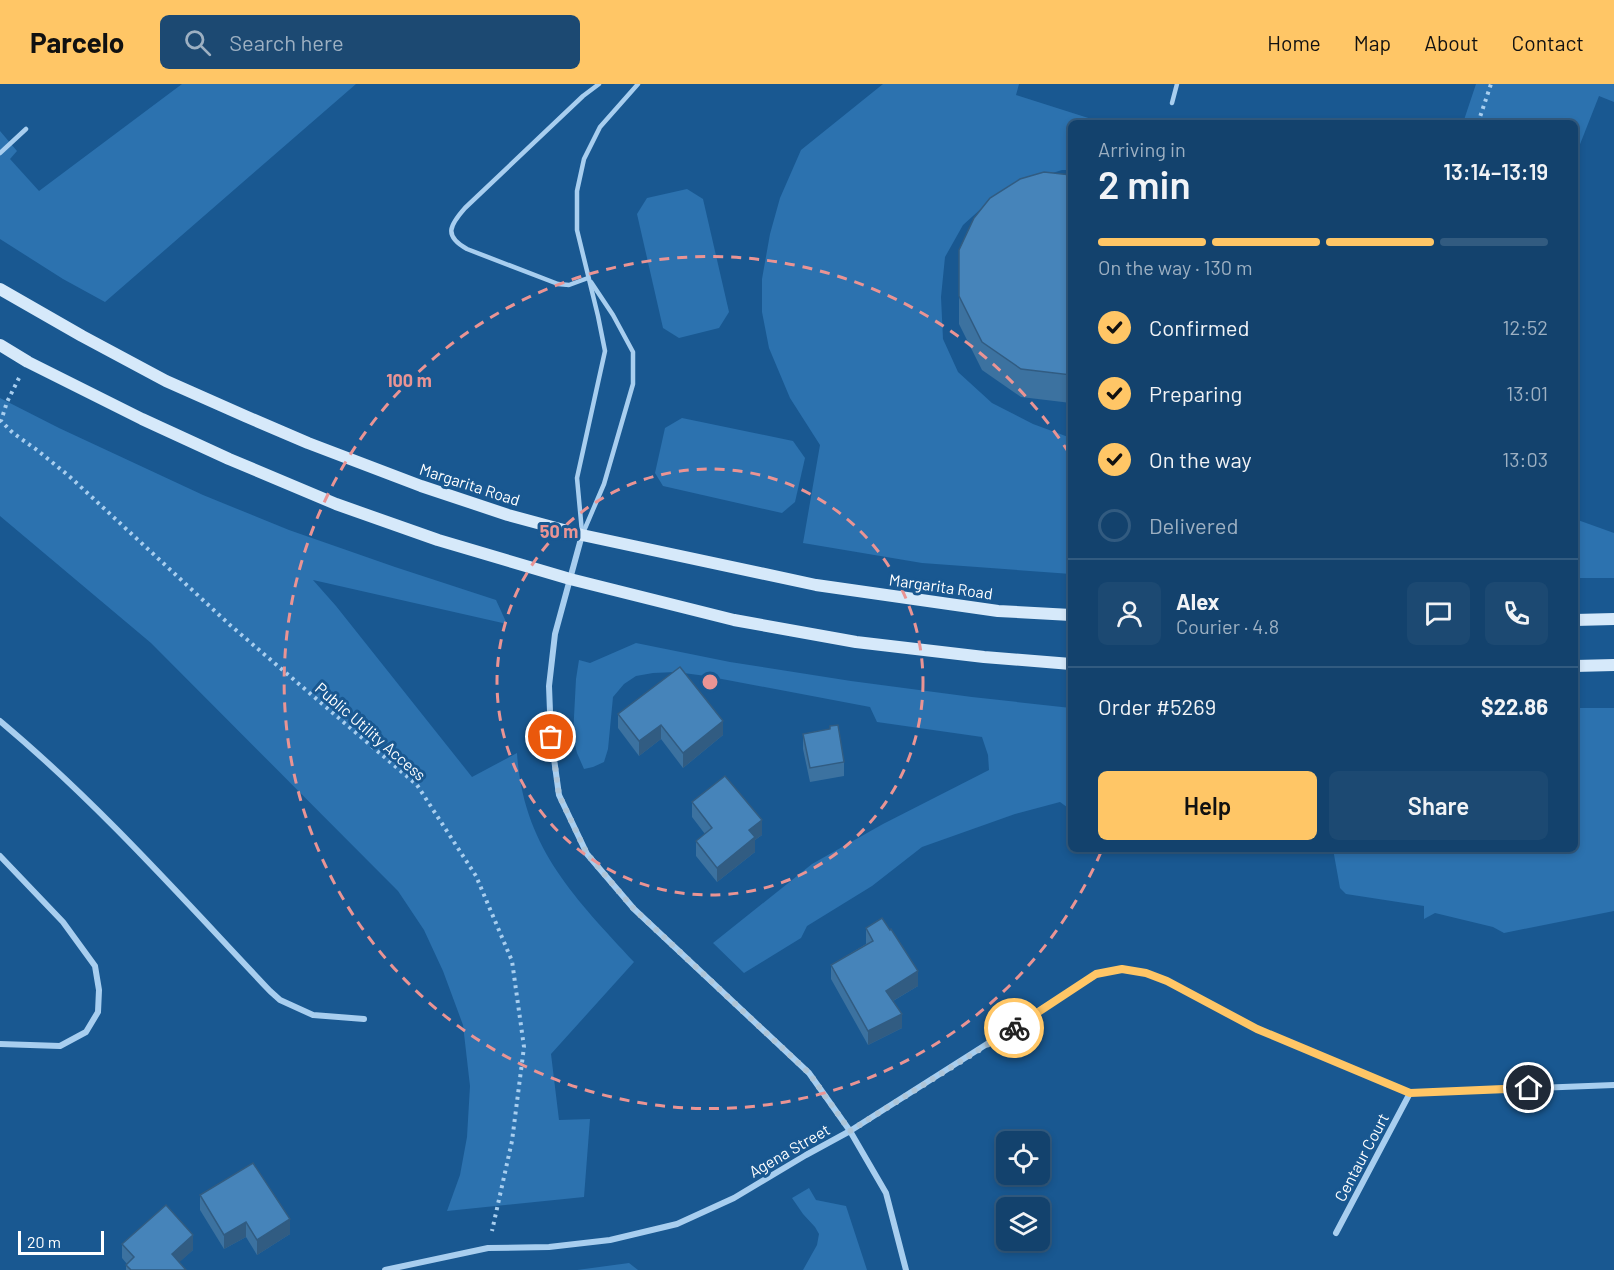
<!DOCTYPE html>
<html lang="en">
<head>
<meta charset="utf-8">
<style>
	:root { --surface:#13426d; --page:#1c4972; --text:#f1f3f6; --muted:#9db0c2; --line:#325b80; --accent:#ffc666 }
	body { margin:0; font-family:Barlow,sans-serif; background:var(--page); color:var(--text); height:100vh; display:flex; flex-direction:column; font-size:22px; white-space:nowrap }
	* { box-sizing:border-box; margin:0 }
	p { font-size:20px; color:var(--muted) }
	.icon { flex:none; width:33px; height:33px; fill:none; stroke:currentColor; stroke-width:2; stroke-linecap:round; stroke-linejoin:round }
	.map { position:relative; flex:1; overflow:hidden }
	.side { position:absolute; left:1068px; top:36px; width:510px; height:732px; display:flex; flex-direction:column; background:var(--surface); border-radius:9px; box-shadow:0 3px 9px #0003,0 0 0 2px var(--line) }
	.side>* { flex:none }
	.buttons { position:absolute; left:996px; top:1047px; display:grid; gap:12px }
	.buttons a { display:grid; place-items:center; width:54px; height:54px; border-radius:9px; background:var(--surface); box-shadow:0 3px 9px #0003,0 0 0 2px var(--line); font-size:30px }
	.scale { position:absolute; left:18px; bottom:15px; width:86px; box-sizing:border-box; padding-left:6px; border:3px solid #fff; border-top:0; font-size:16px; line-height:21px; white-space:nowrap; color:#fff; -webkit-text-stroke:4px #195891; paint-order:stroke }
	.pin { position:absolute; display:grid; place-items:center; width:51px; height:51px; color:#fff; margin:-26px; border:3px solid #fff; border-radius:50%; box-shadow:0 2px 6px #0007 }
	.courier { position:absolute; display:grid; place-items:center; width:60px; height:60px; margin:-30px; border:4px solid #ffc666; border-radius:50%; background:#fff; color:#222; box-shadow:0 2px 8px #0007 }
	.head em { font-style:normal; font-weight:600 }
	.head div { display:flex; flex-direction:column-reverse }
	.head { display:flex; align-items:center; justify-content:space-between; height:102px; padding:0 30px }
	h1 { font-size:39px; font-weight:600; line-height:45px }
	.bar { display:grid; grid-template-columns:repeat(4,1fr); gap:9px 6px; align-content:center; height:72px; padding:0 30px }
	.bar i { height:8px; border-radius:4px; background:var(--line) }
	.bar .selected { background:var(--accent) }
	.bar p { grid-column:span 4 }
	.line { display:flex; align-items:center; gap:15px; padding:0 30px; border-top:2px solid var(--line) }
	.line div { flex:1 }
	.round { display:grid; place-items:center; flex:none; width:63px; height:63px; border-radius:9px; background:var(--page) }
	ol { padding:0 30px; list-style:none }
	li { display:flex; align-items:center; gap:18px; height:66px }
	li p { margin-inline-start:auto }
	li .icon { padding:6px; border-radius:50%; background:var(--accent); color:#111; stroke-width:4 }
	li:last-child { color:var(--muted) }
	li i { width:33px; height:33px; border:3px solid var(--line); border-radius:50% }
	.button { display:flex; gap:12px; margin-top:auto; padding:12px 30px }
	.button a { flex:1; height:69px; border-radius:9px; background:var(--accent); color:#111; font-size:24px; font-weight:600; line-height:69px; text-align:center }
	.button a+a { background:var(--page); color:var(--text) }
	header { display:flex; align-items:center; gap:36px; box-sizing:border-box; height:84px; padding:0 30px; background:var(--accent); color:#111 }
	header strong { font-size:28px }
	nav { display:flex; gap:33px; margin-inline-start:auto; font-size:21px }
	.search { width:420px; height:54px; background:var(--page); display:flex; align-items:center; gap:15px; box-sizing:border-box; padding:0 21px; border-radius:9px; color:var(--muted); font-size:22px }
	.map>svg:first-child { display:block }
	.green { fill:#2c72af }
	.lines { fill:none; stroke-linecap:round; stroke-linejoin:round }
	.path { stroke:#a8ceef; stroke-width:4; stroke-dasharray:3 4.5; stroke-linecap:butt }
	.lane { stroke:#a8ceef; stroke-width:4.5 }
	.street { stroke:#a8ceef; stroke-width:6 }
	.secondary { stroke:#d6e9fa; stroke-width:12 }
	.wall { fill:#3c72a0 }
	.shaded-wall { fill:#315c82 }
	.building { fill:#4684ba; stroke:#315c82; stroke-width:1.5 }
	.done { stroke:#aec5d8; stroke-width:6; stroke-dasharray:0 10.8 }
	.route { stroke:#ffc666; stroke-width:8 }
	.ring { fill:none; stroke:#ea9494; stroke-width:3; stroke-dasharray:10 8 }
	.labels { text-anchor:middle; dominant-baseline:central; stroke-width:6; stroke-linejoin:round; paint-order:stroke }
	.street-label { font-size:16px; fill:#fff; stroke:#195891 }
	.centre { fill:#ea9494; stroke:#195891; stroke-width:3 }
	.ring-label { font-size:18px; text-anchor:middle; font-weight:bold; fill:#ea9494; stroke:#195891; stroke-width:6; stroke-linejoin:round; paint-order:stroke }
</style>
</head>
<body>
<header>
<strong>Parcelo</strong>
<div class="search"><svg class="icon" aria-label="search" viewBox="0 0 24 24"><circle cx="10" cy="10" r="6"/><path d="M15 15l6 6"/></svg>Search here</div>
<nav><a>Home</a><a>Map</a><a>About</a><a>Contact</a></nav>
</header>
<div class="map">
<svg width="1614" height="1186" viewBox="0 0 1614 1186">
	<rect width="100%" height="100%" fill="#195891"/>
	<g class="green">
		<path d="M182 0H356L105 218 63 195 0 155V47L17 67 10 75 39 107Z"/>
		<path d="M883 0H1019L1016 11 1104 39H1071V86H1062L1024 98 994 113 963 141 945 173 941 213 943 255 958 288 992 319 1033 340 1071 354V490L922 479 803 459 820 361 790 314 769 264 762 228V195L770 150 780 114 801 66Z"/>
		<path d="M1476 0H1614V18L1599 12 1575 73V39H1463Z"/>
		<path d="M687 105 703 115 729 228 719 244 679 254 663 244 637 130 647 114Z"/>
		<path d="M0 314 59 344 203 411 289 446 395 483 496 516 507 540 313 496 336 522 472 693 517 669C523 763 574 813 634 878L551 970 559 1036 590 1035 584 1113 447 1127 460 1091 467 1053 470 1002 463 941 443 887 424 846 398 807 151 559 0 432Z"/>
		<path d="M682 334 793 357 805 374 795 418 782 429 663 402 655 389 665 344Z"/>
		<path d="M1575 435 1614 449V494H1575Z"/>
		<path d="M636 559 730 578 851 597 972 613 1071 624V726L1060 718 1015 730 922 763 872 802 807 842 801 854 744 889 713 859 812 780 883 740 989 686 988 671 982 653 877 638 870 623 706 592 676 588 653 589 636 592 624 600 613 613 608 665 604 678 593 683 584 685 577 669 573 652 576 595 579 576 590 579Z"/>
		<path d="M1575 624H1614V827L1504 849 1493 843 1435 829 1424 835V822L1346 810 1340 804 1333 765H1575Z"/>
		<path d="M809 1104 816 1116 846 1122 867 1186H803L817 1161 819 1150 815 1143 803 1130 792 1114Z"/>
		<path d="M629 1179 638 1186H577Z"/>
	</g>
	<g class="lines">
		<g class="path">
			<path d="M1478 39 1491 0"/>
			<path d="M19 294 7 318 1 337 13 349 37 366 69 392 230 541 417 701 476 792 512 877 524 963 512 1057 492 1147"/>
		</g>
		<g class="lane">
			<path d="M1172 19 1177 0"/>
			<path d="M0 69 26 45"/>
			<path d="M588 194 569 201 558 200 467 165C443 152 450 141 465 124L583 12 599 0"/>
			<path d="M582 448 577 394 605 267 598 232 577 146V107L584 75 600 43 638 0"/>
			<path d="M583 449 604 400 633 300V268L613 231 591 198"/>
		</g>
		<g class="street">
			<path d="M582 451 555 550 549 602 551 653 559 711 587 770 634 825 809 989 850 1047 886 1109 906 1186"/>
			<path d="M0 637C98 719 183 815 270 907L280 916 313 931 364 935"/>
			<path d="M0 772 63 838 95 882 99 906 98 928 86 948 60 962 0 960"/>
			<path d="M1336 1149 1410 1009"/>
			<path d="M385 1186 488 1164 549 1163 610 1156 677 1140 734 1114 806 1071 850 1047 1097 890 1122 885 1146 889 1167 897 1257 945 1410 1009 1614 1001"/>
		</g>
		<g class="secondary">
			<path d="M0 205 82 252 166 297 245 332 308 359 421 402 508 431 582 451 816 501 998 527 1071 531"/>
			<path d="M0 261 28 278 142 335 229 375 336 420 438 456 570 495 734 536 856 558 984 573 1071 580"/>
			<path d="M1575 536 1614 535"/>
			<path d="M1575 582 1614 581"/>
		</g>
	</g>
	<g class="wall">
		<path d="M1071 91V319L1021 313 982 286 959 240V166Z"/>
		<path d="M618 630 723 651 683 684 661 655 639 672 618 644Z"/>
		<path d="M830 642 844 678V692L810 698 803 665V650L830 645Z"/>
		<path d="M692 718 762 751 755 756V768L717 798 696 772V757L705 750 692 733Z"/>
		<path d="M866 844 918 902 893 917 902 944 868 961 831 895V881L866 860Z"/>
		<path d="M200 1111 290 1150 257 1171 246 1153 224 1165 200 1126Z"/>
		<path d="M122 1160 193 1166 179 1178 186 1186H126V1181L127 1180 122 1174Z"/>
	</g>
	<g class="shaded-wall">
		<path d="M723 637V651L683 684V669Z"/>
		<path d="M661 641V655L639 672V657Z"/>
		<path d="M762 736V751L755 756V768L717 798V784L749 746Z"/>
		<path d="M918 887V902L886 921V907Z"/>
		<path d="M902 930V944L868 961V947Z"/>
		<path d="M290 1135V1150L257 1171V1156Z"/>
		<path d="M246 1138V1153L224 1165V1151Z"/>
		<path d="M193 1151V1166L172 1185V1170Z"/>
	</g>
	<g class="building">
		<path d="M1044 88 1071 91V291L1021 285 982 258 959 212V166L974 134 990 114 1020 95Z"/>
		<path d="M680 583 723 637 683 669 661 641 639 657 618 630Z"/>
		<path d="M838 641 844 678 810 684 803 650 830 645V642Z"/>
		<path d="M725 692 762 736 749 746 755 753 717 784 696 757 712 744 692 718Z"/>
		<path d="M882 834 890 846 891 845 918 887 886 907 902 930 868 947 831 881 873 857 866 844Z"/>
		<path d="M253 1079 290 1135 257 1156 246 1138 224 1151 200 1111Z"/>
		<path d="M166 1121 193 1151 172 1170 186 1186H131L126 1181 134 1173 122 1160Z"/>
	</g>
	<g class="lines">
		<path class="done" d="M551 653 559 711 587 770 634 825 809 989 850 1047 1014 944"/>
		<path class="route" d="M1014 944 1096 890 1122 885 1146 889 1167 897 1257 945 1410 1009 1529 1004"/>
	</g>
	<g class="ring">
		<circle cx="710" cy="598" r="213"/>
		<path d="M1101 768A426 426 0 1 1 1069 369"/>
	</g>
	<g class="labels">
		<g class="street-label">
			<text transform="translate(470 400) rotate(18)">Margarita Road</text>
			<text transform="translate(941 502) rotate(8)">Margarita Road</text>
			<text transform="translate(371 647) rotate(41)">Public Utility Access</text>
			<text transform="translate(789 1066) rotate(-30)">Agena Street</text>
			<text transform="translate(1361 1073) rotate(-62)">Centaur Court</text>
		</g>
	</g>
	<circle cx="710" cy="598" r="9" class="centre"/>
	<g class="ring-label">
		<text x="409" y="303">100 m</text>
		<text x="559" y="454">50 m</text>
	</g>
</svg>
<div class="buttons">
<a><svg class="icon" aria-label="locate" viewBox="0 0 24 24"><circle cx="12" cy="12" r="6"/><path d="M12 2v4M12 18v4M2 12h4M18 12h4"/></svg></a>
<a><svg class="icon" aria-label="layers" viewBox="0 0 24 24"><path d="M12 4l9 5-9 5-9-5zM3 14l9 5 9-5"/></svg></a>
</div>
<div class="scale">20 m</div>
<div class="pin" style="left:551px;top:653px;background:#ea580c"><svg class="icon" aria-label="bag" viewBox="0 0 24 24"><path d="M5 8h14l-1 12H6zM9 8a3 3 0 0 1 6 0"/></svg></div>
<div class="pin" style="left:1529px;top:1004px;background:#1f2937"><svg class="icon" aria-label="home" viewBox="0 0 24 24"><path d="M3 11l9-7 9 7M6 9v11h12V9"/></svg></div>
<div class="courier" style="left:1014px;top:944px"><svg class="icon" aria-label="bike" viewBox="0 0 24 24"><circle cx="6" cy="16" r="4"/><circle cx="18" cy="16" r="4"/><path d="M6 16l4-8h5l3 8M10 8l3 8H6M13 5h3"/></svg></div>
<section class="side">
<div class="head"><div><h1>2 min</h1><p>Arriving in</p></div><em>13:14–13:19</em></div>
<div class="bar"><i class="selected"></i><i class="selected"></i><i class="selected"></i><i></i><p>On the way · 130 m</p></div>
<ol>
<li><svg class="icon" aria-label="check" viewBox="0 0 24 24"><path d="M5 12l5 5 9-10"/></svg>Confirmed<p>12:52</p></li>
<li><svg class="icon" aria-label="check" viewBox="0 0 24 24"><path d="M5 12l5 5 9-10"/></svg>Preparing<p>13:01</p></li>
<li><svg class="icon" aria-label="check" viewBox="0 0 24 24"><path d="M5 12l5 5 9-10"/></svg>On the way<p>13:03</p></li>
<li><i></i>Delivered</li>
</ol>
<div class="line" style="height:108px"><a class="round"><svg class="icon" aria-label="person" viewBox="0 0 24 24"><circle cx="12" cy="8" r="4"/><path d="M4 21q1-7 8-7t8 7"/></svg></a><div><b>Alex</b><p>Courier · 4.8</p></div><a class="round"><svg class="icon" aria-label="chat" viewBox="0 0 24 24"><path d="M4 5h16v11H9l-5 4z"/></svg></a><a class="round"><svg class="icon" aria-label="phone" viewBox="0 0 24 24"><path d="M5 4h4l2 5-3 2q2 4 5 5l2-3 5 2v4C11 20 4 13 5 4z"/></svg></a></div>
<div class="line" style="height:78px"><div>Order #5269</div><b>$22.86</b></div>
<div class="button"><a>Help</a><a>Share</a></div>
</section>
</div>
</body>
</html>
